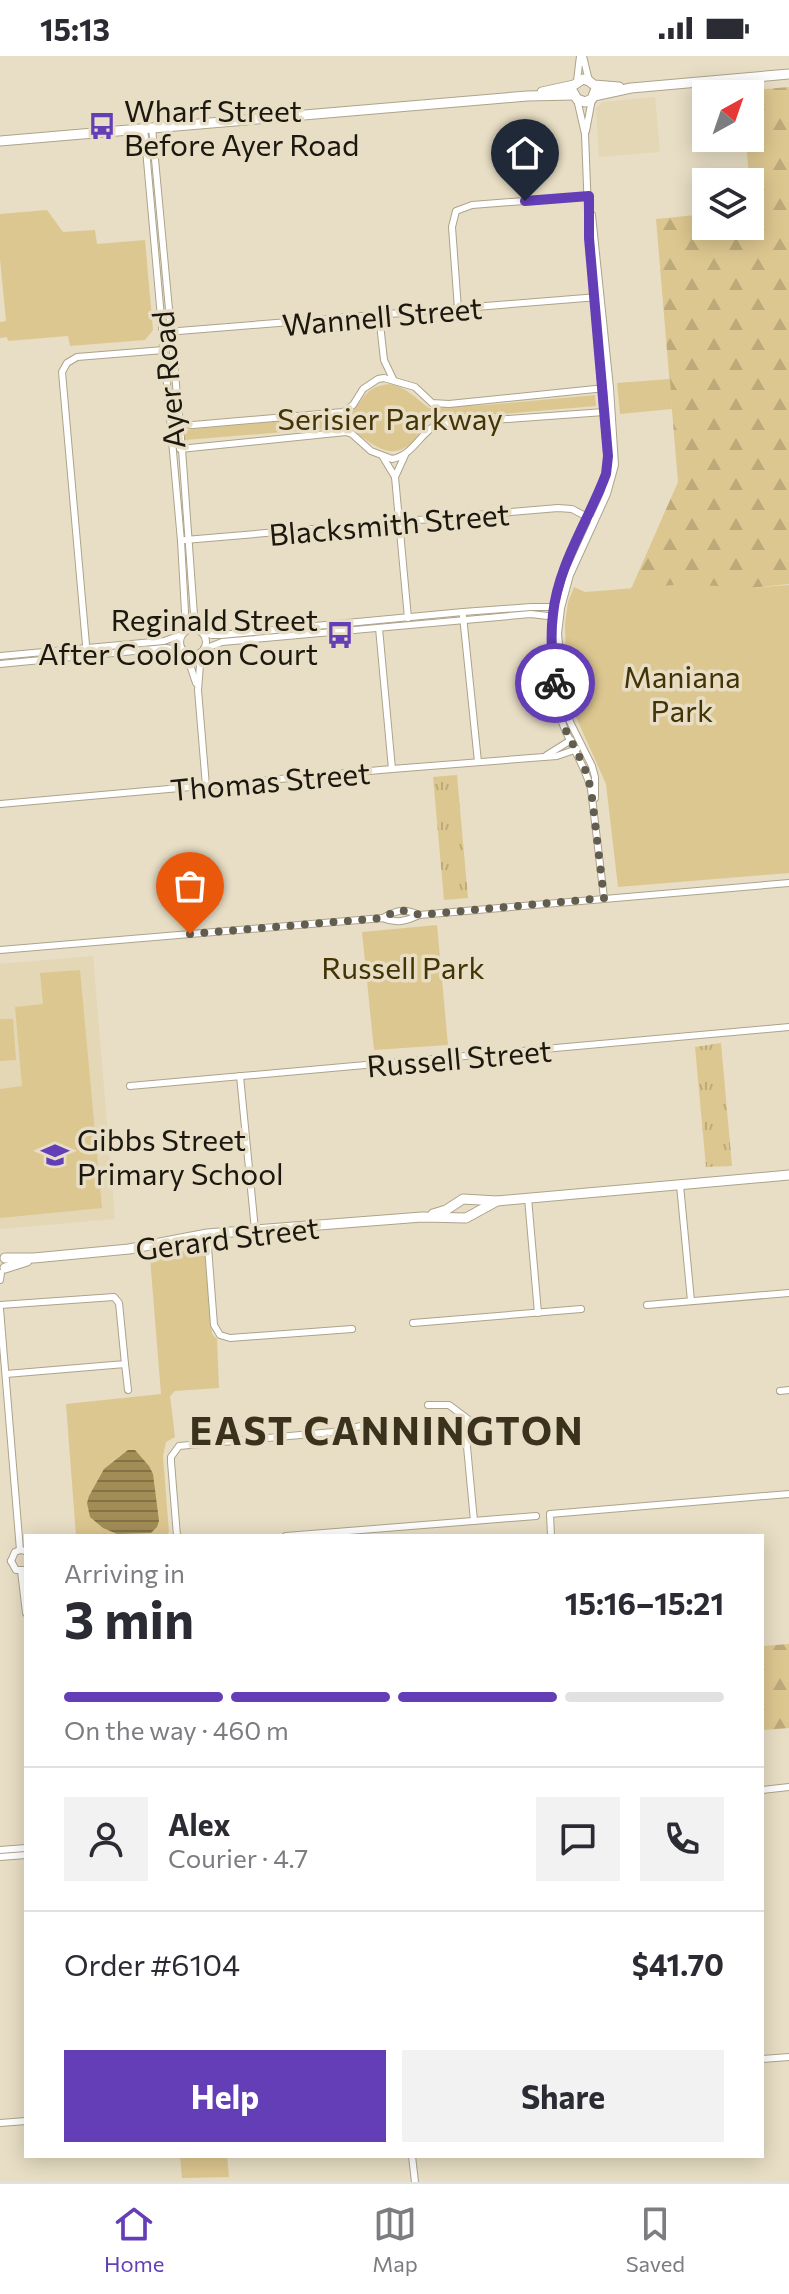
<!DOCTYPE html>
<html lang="en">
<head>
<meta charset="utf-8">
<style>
	:root { --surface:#fff; --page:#f2f2f3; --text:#2b2b33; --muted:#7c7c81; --line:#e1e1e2; --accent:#633eb6 }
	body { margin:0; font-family:Commissioner,sans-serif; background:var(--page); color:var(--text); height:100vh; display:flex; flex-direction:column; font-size:30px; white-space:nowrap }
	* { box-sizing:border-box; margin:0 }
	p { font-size:26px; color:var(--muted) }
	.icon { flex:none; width:44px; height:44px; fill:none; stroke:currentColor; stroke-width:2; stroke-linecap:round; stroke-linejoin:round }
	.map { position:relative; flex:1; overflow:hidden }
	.details { position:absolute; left:24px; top:1478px; width:740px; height:624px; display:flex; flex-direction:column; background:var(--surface); border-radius:0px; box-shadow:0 4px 20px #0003 }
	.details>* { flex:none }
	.needle { width:52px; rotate:40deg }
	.tools { position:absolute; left:692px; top:24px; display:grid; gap:16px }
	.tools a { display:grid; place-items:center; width:72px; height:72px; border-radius:0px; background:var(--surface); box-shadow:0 4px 20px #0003; font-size:40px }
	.pin { position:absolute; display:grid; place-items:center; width:68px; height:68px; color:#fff; margin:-82px -34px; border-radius:50% 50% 50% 0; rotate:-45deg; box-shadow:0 0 8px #0007 }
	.pin .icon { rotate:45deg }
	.courier { position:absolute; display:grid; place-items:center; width:80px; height:80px; margin:-40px; border:6px solid #633eb6; border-radius:50%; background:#fff; color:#222; box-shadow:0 2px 10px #0007 }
	.head em { font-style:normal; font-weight:700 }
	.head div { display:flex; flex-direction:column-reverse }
	.head { display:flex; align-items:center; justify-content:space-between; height:136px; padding:0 40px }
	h1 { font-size:52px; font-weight:700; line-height:60px }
	.bar { display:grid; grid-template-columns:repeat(4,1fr); gap:12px 8px; align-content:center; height:96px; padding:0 40px }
	.bar i { height:10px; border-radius:6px; background:var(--line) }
	.bar .current { background:var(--accent) }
	.bar p { grid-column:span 4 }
	.line { display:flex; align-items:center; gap:20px; padding:0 40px; border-top:2px solid var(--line) }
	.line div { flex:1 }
	.round { display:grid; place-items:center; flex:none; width:84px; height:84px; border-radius:0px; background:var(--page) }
	.action { display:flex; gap:16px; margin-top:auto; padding:16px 40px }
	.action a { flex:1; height:92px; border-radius:0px; background:var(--accent); color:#fff; font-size:32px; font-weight:700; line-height:92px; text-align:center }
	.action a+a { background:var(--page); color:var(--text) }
	.status { display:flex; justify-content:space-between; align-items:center; height:56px; padding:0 40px; background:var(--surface); direction:ltr }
	.status svg { height:22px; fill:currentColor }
	.menu { display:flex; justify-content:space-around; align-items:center; height:112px; border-top:2px solid var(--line); background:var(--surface); font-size:22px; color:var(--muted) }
	.menu a { display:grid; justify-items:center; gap:4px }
	.menu .current { color:var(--accent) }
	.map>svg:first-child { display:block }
	.built { fill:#e4d7b6 }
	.grass { fill:url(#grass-tufts) }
	.forest { fill:url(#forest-firs) }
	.park { fill:#ddc790 }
	.water { fill:url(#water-rules) }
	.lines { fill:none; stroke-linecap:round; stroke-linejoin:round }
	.street-casing { stroke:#ada38b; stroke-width:8 }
	.secondary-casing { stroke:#ada38b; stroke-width:11 }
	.street { stroke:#fff; stroke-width:6 }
	.secondary { stroke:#fff; stroke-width:9 }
	.done { stroke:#635d4f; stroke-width:8; stroke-dasharray:0 14.4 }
	.route { stroke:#633eb6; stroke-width:10 }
	.labels { text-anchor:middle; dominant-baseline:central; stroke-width:7; stroke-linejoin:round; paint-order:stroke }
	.poi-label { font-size:30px; fill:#1c180f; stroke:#e8dec5; text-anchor:start }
	.street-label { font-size:30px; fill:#1c180f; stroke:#e8dec5 }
	.park-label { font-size:30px; fill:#433405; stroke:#e8dec5 }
	.district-label { font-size:38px; font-weight:bold; letter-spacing:2px; fill:#3a321d; stroke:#e8dec5 }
</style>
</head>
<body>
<div class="status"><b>15:13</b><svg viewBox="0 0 49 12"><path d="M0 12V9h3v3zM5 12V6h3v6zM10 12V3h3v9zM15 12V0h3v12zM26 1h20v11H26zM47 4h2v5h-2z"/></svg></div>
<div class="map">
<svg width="789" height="2126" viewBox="0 0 789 2126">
	<defs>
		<pattern id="grass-tufts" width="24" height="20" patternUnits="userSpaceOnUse" patternTransform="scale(2)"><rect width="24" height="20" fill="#ddc790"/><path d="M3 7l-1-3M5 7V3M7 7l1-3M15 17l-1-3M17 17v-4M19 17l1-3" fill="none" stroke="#bdaa7b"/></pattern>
		<pattern id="forest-firs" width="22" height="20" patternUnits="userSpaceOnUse" patternTransform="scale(2)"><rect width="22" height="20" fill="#ddc790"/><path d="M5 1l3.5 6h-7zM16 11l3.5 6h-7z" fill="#bdaa7b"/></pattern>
		<pattern id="water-rules" width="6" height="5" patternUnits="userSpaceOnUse" patternTransform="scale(2)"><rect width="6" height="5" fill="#a28d57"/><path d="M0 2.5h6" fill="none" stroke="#837246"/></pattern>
	</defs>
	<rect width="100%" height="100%" fill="#e8dec5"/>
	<g class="built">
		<path d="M655 41 660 96 599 101 596 53 602 46Z"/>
		<path d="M93 900 115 1163 0 1173V908Z"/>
	</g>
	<g class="grass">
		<path d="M457 719 468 842 444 844 433 721Z"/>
		<path d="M721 987 732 1110 706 1111 695 991Z"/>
	</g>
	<g class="forest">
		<path d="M789 31V528L750 532 631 533 678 426 656 163 706 158V170H750L751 153 746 82H750V38H743L742 35Z"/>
		<path d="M789 1588V1672L762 1674V1590Z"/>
	</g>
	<g class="park">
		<path d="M47 154 63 176 95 174 97 188 145 184 153 274 145 284 70 290 68 280 8 285 7 281 0 282V266L6 265 0 203V158Z"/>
		<path d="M670 323 672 353 620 358 617 327Z"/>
		<path d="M389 328C407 331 415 342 429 352L485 349 595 339 596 350 430 364C423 370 420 377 414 384 390 411 367 382 347 371L185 384 184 374 347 359C365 346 362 331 389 328Z"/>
		<path d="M686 528 750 532 789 529V817L618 831 606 728 576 661 566 612 565 568 568 546 574 531 585 536Z"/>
		<path d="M437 869 448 989 374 994 362 876Z"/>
		<path d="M80 914 102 1152 0 1162V1033L22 1030 15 951 43 948 40 917Z"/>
		<path d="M0 963H13L16 1004 0 1005Z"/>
		<path d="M201 1191 205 1195 212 1278 217 1283 219 1332 175 1335 170 1340 175 1381 166 1386 163 1400 169 1476 166 1479 159 1480H76L66 1348 161 1338 150 1202Z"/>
		<path d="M180 2100H227L229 2121 182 2122Z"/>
	</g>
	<path class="water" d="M128 1394H135L149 1410 153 1418 159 1465 157 1471 151 1477 117 1478 103 1472 90 1461 87 1447 89 1440 104 1413Z"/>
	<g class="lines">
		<g class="street-casing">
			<g id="street">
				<path d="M583 0 589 25"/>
				<path d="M577 25 580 0"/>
				<path d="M577 43 585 78 589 182 608 408C602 444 577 481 564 515 548 556 547 625 562 666 570 689 585 709 591 733L604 842"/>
				<path d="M144 71 181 485 185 556 183 577"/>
				<path d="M152 71 182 393 194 559 197 573"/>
				<path d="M586 75 592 43"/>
				<path d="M592 159 610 332 615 409 607 438 570 519 561 552 558 578 565 646 570 666 592 710 595 721V742"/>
				<path d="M458 253 452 171 456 155 472 149 589 140"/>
				<path d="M379 259 384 304 393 323"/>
				<path d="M166 276 598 241"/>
				<path d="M179 367 193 369 343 356 353 349 363 333 378 323 384 322 415 331 432 347 449 348 605 332"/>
				<path d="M180 393 346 376 352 378 371 395 392 403C414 399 420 376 438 368L604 356"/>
				<path d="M383 401 395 421 408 562"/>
				<path d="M395 421 405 399"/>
				<path d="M185 484 558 452 572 453 591 463"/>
				<path d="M463 560 478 706"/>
				<path d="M379 572 392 713"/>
				<circle cx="193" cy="586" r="13"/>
				<path d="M201 576 212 579H221L463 556 531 551H555"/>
				<path d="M204 593 222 586 531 558 556 561"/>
				<path d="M201 596 198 634 206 730"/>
				<path d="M186 597 196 627"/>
				<path d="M0 600 164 585 181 579"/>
				<path d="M87 600 62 316 67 307 77 301 164 294"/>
				<path d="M0 608 165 592 183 594"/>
				<path d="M547 699 571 684"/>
				<path d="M0 748 392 713 557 700 577 693"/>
				<path d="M383 862C396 854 405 852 419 859"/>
				<path d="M0 894 383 862C396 868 406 865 419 859L789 827"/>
				<path d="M240 1020 255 1174"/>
				<path d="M130 1030 789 971"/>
				<path d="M680 1129 691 1245"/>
				<path d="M528 1142 538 1257"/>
				<path d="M207 1178 214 1269 220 1279 230 1282 352 1273"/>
				<path d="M0 1224 1 1217"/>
				<path d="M0 1249 114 1241 119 1247 125 1308 6 1318"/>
				<path d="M647 1249 789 1237"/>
				<path d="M0 1253 20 1494"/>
				<path d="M413 1267 581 1253"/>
				<path d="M125 1308 128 1334"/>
				<path d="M780 1335 789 1334"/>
				<path d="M428 1349H449L469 1364 466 1372V1380L474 1465"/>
				<path d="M177 1480 171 1406V1401L179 1390 333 1376 361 1370"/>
				<path d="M286 1480 536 1460"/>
				<path d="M551 1480 550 1458 789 1438"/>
				<path d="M11 1505 15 1496 20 1494 26 1495"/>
				<path d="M11 1505 16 1514H26"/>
				<path d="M21 1515 26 1557"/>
				<path d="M762 1734 789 1731"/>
				<path d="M0 1794 26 1792"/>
				<path d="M0 1801 26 1799"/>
				<path d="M762 2003 789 2001"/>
				<path d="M0 2067 26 2065"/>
				<path d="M412 2100 415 2126"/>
			</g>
		</g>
		<g class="secondary-casing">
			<g id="secondary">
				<path d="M542 36 574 29 583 23 589 25 594 29 619 31"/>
				<path d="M573 36 577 43 585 46 592 43 595 35"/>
				<path d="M594 40 631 32 789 18"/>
				<path d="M0 85 527 40 574 39"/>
				<path d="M433 1158 446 1154 463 1143 497 1145 789 1119"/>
				<path d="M5 1202H34L129 1193 207 1178 255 1174 422 1161 466 1162 497 1145"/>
				<path d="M5 1212 27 1205"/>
			</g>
		</g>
		<use href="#street" class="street"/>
		<use href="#secondary" class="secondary"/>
	</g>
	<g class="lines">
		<path class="done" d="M190 878 383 862C396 854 405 852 419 859L604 842 591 733 584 710 563 669 558 655 555 627"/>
		<path class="route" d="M525 145 589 140V182L608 400 606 418C589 464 558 509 553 558 550 581 552 605 555 627"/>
	</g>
	<defs>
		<g id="bus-bare" transform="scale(2.16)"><path d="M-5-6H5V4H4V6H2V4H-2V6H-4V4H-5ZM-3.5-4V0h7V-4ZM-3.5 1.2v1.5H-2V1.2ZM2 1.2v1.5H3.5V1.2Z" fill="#633eb6" stroke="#e8dec5" stroke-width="2.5" paint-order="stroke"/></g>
		<g id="school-bare" transform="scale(2.16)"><path d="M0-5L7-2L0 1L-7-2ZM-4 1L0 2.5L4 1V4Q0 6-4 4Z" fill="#633eb6" stroke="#e8dec5" stroke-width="2.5" paint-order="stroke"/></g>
	</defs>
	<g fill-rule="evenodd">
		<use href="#bus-bare" x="102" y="70"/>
		<use href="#bus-bare" x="340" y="579"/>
		<use href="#school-bare" x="55" y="1099"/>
	</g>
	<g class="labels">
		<g class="poi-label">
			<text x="124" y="53">Wharf Street<tspan x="124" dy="34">Before Ayer Road</tspan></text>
			<text x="318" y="562" text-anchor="end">Reginald Street<tspan x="318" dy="34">After Cooloon Court</tspan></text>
			<text x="77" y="1082">Gibbs Street<tspan x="77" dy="34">Primary School</tspan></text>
		</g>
		<g class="street-label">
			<text transform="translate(382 259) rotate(-5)">Wannell Street</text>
			<text transform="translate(167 324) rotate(-95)">Ayer Road</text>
			<text transform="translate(389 467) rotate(-5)">Blacksmith Street</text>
			<text transform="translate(270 724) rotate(-5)">Thomas Street</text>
			<text transform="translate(459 1001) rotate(-5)">Russell Street</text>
			<text transform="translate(227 1181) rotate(-7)">Gerard Street</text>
		</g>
		<g class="park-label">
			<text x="390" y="361">Serisier Parkway</text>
			<text x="682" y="619">Maniana<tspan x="682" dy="34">Park</tspan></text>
			<text x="403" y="910">Russell Park</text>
		</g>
		<g class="district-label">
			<text x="387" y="1373">EAST CANNINGTON</text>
		</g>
	</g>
</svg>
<div class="tools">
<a><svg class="needle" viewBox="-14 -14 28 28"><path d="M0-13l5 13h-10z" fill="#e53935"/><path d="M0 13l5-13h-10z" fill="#7c7c81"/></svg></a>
<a><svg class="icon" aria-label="layers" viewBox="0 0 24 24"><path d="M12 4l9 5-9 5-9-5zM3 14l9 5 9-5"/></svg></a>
</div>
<div class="pin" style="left:190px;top:878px;background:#ea580c"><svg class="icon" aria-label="bag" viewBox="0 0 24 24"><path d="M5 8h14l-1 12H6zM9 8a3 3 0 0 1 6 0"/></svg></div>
<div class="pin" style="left:525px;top:145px;background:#1f2937"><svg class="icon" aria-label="home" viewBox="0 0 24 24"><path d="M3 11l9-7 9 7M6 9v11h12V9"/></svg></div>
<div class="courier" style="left:555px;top:627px"><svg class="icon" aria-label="bike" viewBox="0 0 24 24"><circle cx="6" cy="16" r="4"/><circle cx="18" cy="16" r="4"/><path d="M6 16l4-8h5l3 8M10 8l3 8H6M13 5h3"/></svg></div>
<section class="details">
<div class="head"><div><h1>3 min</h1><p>Arriving in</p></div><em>15:16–15:21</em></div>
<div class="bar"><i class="current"></i><i class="current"></i><i class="current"></i><i></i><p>On the way · 460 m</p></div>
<div class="line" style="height:144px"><a class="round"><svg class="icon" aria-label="person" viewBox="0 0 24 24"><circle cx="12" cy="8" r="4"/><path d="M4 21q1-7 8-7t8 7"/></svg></a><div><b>Alex</b><p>Courier · 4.7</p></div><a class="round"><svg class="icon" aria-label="chat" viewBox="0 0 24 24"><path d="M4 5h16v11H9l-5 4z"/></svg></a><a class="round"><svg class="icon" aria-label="phone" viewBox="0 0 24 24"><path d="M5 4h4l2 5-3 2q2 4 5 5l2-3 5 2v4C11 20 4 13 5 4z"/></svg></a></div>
<div class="line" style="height:104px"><div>Order #6104</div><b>$41.70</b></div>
<div class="action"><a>Help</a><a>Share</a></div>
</section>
</div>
<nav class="menu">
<a class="current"><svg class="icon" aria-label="home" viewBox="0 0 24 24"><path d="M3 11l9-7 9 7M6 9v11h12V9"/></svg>Home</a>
<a><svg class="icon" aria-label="map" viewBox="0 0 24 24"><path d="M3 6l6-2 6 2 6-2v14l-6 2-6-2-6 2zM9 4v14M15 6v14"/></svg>Map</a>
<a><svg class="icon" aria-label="saved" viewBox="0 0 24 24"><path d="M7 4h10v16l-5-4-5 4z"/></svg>Saved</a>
</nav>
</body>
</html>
